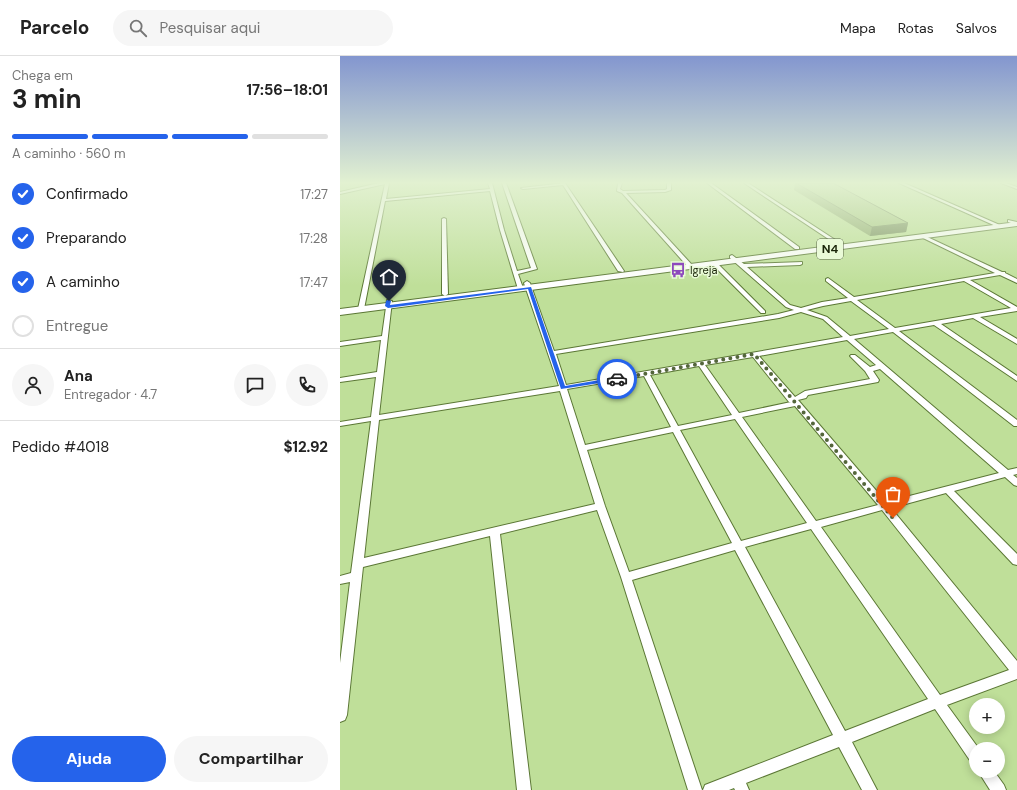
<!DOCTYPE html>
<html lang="pt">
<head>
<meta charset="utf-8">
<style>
	:root { --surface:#fff; --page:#f6f6f6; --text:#222; --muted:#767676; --line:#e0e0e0; --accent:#2563eb }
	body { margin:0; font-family:"DM Sans",sans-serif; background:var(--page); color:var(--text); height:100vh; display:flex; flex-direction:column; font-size:15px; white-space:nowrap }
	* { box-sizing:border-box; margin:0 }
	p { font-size:13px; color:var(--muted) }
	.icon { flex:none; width:22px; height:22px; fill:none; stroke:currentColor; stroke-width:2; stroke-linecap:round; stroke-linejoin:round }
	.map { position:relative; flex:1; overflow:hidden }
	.details { display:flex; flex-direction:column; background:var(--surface); width:340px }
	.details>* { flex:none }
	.buttons { position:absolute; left:629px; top:642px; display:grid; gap:8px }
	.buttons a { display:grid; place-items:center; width:36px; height:36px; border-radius:50%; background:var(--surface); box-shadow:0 2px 10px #0003; font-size:20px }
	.pin { position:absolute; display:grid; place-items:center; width:34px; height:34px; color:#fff; margin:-41px -17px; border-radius:50% 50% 50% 0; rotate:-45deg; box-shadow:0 0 4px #0007 }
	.pin .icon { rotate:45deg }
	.courier { position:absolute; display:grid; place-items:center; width:40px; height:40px; margin:-20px; border:3px solid #2563eb; border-radius:50%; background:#fff; color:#222; box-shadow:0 1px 5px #0007 }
	.head em { font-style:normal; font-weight:700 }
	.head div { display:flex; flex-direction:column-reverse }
	.head { display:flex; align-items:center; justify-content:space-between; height:68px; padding:0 12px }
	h1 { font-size:26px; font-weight:700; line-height:30px }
	.bar { display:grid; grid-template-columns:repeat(4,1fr); gap:6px 4px; align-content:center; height:48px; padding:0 12px }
	.bar i { height:5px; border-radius:3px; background:var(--line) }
	.bar .current { background:var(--accent) }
	.bar p { grid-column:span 4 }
	.line { display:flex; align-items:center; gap:10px; padding:0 12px; border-top:1px solid var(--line) }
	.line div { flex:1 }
	.round { display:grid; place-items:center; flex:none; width:42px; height:42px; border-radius:21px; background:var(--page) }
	ol { padding:0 12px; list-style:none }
	li { display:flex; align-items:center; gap:12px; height:44px }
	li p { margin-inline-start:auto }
	li .icon { padding:4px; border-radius:50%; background:var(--accent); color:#fff; stroke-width:4 }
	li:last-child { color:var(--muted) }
	li i { width:22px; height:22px; border:2px solid var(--line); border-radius:50% }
	.primary-button { display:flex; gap:8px; margin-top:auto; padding:8px 12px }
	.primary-button a { flex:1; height:46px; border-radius:24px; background:var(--accent); color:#fff; font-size:16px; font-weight:700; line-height:46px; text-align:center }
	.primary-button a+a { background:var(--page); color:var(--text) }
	header { display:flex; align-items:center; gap:24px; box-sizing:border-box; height:56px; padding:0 20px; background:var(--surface); border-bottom:1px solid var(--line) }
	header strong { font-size:19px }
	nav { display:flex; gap:22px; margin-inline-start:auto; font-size:14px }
	.search { width:280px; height:36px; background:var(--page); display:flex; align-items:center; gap:10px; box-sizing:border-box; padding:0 14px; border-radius:22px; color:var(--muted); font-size:15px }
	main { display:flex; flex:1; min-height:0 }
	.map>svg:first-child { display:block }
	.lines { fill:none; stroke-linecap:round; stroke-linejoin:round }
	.minor-casing { stroke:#5b7735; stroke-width:2 }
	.highway-casing { stroke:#5b7735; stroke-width:2 }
	.minor { fill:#fff; fill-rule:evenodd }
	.highway { fill:#fff; fill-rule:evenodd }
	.wall { fill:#8fa96e }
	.shaded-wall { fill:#748a5a }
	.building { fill:#a6c580; stroke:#748a5a }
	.route { fill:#2563eb }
	.done { stroke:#54663b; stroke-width:4; stroke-dasharray:0 7.2 }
	.labels { text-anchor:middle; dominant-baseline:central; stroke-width:3; stroke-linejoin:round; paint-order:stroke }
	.far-poi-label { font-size:11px; fill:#1a2509; stroke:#e9fad7; text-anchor:start }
	.shield { fill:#e9fad7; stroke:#586547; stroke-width:1 }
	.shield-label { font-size:12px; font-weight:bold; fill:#1a2509 }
</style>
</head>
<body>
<header>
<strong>Parcelo</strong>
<div class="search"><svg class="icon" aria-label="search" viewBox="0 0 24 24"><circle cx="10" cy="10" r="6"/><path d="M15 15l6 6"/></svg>Pesquisar aqui</div>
<nav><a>Mapa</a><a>Rotas</a><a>Salvos</a></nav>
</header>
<main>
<section class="details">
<div class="head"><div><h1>3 min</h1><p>Chega em</p></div><em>17:56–18:01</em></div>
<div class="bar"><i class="current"></i><i class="current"></i><i class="current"></i><i></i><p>A caminho · 560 m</p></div>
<ol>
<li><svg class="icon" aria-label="check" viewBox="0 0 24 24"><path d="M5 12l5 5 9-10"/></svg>Confirmado<p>17:27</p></li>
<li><svg class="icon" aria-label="check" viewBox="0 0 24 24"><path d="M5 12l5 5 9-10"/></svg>Preparando<p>17:28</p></li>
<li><svg class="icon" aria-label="check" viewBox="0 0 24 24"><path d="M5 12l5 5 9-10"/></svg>A caminho<p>17:47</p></li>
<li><i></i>Entregue</li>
</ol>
<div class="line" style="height:72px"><a class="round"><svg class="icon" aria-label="person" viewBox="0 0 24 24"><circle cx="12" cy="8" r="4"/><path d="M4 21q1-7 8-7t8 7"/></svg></a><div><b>Ana</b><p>Entregador · 4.7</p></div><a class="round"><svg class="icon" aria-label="chat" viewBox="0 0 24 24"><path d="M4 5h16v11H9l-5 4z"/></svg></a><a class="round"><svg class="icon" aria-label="phone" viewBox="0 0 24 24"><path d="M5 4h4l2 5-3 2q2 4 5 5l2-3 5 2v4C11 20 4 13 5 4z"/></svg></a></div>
<div class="line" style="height:52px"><div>Pedido #4018</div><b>$12.92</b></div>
<div class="primary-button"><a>Ajuda</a><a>Compartilhar</a></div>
</section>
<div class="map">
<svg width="677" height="734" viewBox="0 0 677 734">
	<rect width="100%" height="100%" fill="#bfdf99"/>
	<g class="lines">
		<g class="minor-casing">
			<g id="minor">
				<path d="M39 127H49L46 143 150 133 148 127H152L164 174 177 215 191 212 162 127H166L197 213 178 218 183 232 178 233 160 174 150 135 45 145 24 253 21 255 19 254 18 253 45 128 0 138V136Z"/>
				<path d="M225 127 284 215 283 216 278 215 223 129 183 133 181 132Z"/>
				<path d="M278 127H282L280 133 283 135 325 134 327 133V127H331V134L325 136 286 137 353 210V212H349L282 137 277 135Z"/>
				<path d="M367 127H371L459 191V193H455Z"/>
				<path d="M404 127H408L500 187 496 188Z"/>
				<path d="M559 127H564L662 170 658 171Z"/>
				<path d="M661 127H666L677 131V133Z"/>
				<path d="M104 162 106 163 108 238 105 240 102 238V163Z"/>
				<path d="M668 164 677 166V169L668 166Z"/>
				<path d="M583 179 662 216H665V217L677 223V227L660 219 630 224 677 251V255L640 261 677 283V288L633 262 601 268 677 320V325L594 269 559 275 677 364V370H674L553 276 514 283 668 414 677 412V418L673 419 677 422V430L674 429 665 421 614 435 677 498V509L673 508 606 437 551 452 677 605V623L607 649 639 693H636V708L631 706 595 653 512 686 537 734H522L499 691 406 727 409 734H395L394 732 389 734H363L365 729 493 679 395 494 292 524 362 734H348L281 521 257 454 160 478 191 734H177L150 480 23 511 7 659 5 664 0 666V607L10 526 0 528V520L11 517 31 365 0 370V366L31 361 36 321 0 326V322L37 316 41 284 0 290V286L42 280 47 244 52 245 39 359 219 330 184 227 187 225 190 227 214 295 438 258 454 254 446 251 390 202V200L392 199 404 208 462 206V208L460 209 407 211 450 249 461 252 482 246 508 242 486 225V223L488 222 514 241 655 217 581 181V180ZM624 225 671 252 555 272 517 244ZM511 245 549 273 510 280 487 261 467 254 483 250ZM461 256 483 263 503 281 226 329 216 298 439 262ZM507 284 536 309 530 311 515 299H511L510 300 525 315 530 323 465 335 455 341 419 300ZM413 301 449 346H451L399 357 365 309ZM359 310 392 359 338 370 310 319ZM540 313 659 417 546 446 458 344 466 342 468 339 538 326 539 324 533 315ZM304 320 331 371 245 389 227 333ZM220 335 255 448 24 502 39 364ZM455 350 538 449 476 465 402 361ZM395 363 467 467 401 485 340 374ZM333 376 392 487 289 516 265 450 247 394ZM542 454 669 614 600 639 481 471ZM471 473 588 643 505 675 405 491Z"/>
				<path d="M373 207H377L425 255V257H421L373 209Z"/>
				<path d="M638 715H654L664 729 666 734H650Z"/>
			</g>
		</g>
		<g class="highway-casing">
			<path id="highway" d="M677 166V170L0 259V253Z"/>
		</g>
		<use href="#minor" class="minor"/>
		<use href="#highway" class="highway"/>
	</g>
	<path class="wall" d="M455 127H493L568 167 566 176 530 180 454 134Z"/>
	<path class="shaded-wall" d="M568 167 566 176 530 180 532 171Z"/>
	<path class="building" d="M456 127H493L568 167 532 171Z"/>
	<linearGradient id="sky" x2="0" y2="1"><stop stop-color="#8396cf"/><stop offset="0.55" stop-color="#e2f1d1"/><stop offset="1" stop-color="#e2f1d1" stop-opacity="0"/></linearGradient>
	<rect width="677" height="230" fill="url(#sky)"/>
	<path class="route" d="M191 231 225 330 277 321 280 323 279 324 221 333 188 233 48 252 45 250 46 245 49 243 51 245 50 249Z"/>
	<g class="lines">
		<path class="done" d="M277 323 414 298 553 462"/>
	</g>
	<defs>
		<g id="bus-bare" transform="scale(1.2)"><path d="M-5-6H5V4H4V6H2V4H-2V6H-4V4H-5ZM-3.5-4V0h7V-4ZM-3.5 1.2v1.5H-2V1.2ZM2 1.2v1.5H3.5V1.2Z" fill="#8d49bd" stroke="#e9fad7" stroke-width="2.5" paint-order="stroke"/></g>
	</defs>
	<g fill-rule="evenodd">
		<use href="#bus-bare" x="338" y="214"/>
	</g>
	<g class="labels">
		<g class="far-poi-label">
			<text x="350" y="214">Igreja</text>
		</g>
		<rect class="shield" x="477" y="183" width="26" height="20" rx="3"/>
		<g class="shield-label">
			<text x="490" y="193">N4</text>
		</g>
	</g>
</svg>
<div class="buttons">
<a>+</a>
<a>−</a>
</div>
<div class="pin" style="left:553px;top:462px;background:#ea580c"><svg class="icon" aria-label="bag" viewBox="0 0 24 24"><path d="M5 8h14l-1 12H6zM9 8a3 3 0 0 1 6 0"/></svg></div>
<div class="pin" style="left:49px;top:245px;background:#1f2937"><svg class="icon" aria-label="home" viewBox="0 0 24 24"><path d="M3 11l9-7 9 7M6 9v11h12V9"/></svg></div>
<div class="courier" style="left:277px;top:323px"><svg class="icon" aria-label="car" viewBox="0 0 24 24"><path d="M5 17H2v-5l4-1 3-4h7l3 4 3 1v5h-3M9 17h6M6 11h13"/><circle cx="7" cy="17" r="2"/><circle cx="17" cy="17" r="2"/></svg></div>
</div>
</main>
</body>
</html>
